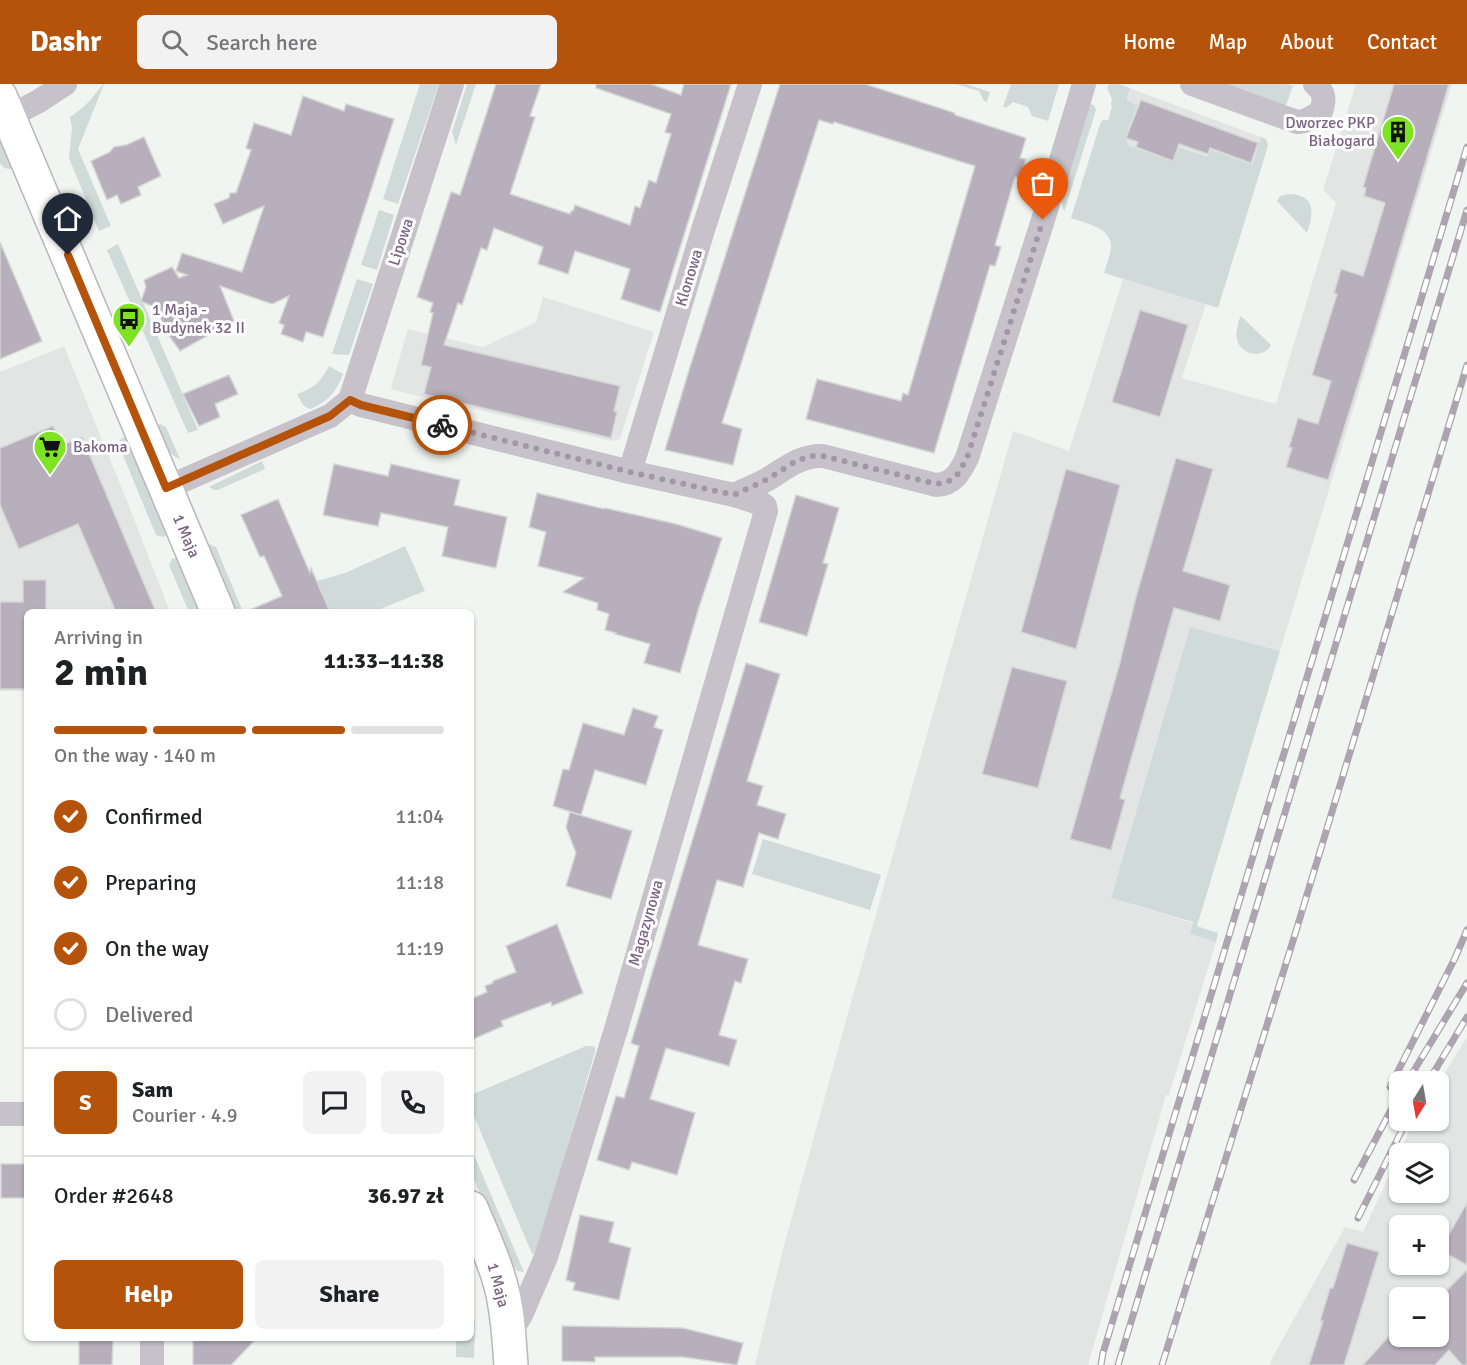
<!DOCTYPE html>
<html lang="en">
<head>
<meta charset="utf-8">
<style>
	:root { --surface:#fff; --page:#f2f2f2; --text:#202124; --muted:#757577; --line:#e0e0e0; --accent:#b45309 }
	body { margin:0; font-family:Signika,sans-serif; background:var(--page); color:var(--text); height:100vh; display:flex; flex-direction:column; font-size:22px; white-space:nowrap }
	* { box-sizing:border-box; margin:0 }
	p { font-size:20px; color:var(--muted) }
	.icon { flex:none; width:33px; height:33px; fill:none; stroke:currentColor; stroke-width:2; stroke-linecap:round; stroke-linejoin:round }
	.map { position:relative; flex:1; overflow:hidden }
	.side { position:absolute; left:24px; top:525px; width:450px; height:732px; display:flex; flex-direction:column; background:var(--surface); border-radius:9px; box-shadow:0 2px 4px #0004 }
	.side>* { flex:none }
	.needle { width:39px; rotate:191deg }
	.fabs { position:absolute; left:1389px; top:987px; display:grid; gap:12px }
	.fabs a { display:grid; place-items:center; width:60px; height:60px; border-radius:9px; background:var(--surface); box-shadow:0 2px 4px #0004; font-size:30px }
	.pin { position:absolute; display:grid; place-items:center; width:51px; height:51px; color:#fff; margin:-62px -26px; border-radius:50% 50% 50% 0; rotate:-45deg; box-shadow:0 0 6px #0007 }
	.pin .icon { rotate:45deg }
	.courier { position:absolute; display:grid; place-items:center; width:60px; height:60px; margin:-30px; border:4px solid #b45309; border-radius:50%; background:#fff; color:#222; box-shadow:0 2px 8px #0007 }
	.summary em { font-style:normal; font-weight:700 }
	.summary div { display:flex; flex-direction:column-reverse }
	.summary { display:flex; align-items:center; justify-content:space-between; height:102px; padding:0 30px }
	h1 { font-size:39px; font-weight:700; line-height:45px }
	.bar { display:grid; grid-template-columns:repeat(4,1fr); gap:9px 6px; align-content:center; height:72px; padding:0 30px }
	.bar i { height:8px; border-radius:4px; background:var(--line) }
	.bar .active { background:var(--accent) }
	.bar p { grid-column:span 4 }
	.line { display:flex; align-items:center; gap:15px; padding:0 30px; border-top:2px solid var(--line) }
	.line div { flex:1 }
	.round { display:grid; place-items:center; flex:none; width:63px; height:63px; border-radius:9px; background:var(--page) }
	ol { padding:0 30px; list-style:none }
	li { display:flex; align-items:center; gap:18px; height:66px }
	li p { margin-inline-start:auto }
	li .icon { padding:6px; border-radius:50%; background:var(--accent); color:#fff; stroke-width:4 }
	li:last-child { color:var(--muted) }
	li i { width:33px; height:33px; border:3px solid var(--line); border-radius:50% }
	.cta { display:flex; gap:12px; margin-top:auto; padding:12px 30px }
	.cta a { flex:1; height:69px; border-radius:9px; background:var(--accent); color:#fff; font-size:24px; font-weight:700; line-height:69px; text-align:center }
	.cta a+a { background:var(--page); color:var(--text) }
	header { display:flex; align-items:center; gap:36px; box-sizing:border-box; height:84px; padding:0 30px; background:var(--accent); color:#fff }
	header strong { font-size:28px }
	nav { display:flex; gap:33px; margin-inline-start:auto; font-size:21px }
	.search { width:420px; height:54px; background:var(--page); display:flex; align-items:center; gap:15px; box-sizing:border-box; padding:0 21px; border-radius:9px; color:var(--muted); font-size:22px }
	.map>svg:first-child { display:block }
	.built { fill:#e3e5e5; fill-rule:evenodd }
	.green { fill:#d0dad9 }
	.building { fill:#b7afbb; stroke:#d4d6d4; stroke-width:1.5 }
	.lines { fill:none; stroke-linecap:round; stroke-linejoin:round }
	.secondary-casing { stroke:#bbb4be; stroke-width:36 }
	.street { stroke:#c7c2c9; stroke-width:24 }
	.secondary { stroke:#fff; stroke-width:33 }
	.rail-casing { stroke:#aca4af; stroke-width:7 }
	.rail { stroke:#fff; stroke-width:4.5; stroke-dasharray:14; stroke-linecap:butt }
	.done { stroke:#a496a9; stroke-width:6; stroke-dasharray:0 10.8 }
	.route { stroke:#b45309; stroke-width:8 }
	.labels { text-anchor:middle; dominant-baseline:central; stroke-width:6; stroke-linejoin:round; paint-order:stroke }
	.poi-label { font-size:16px; fill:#7a6382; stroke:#fff; text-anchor:start }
	.street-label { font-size:16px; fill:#7a6382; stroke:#fff }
</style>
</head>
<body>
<header>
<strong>Dashr</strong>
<div class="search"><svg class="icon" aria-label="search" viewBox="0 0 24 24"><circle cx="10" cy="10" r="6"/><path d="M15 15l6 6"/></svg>Search here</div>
<nav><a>Home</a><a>Map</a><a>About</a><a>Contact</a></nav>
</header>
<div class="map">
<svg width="1467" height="1281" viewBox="0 0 1467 1281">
	<rect width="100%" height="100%" fill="#f1f5f2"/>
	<g class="built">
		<path d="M1119 0 1261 53 1249 88 1180 63 1173 79 1129 63 1112 23Z"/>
		<path d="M1356 0H1452L1280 567 1190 543 1111 814 1193 839 1190 850 1216 858 1169 1011H1166L1088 1281H755L782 1169 846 936 1013 347 1069 367 1123 195 1206 220 1182 294 1276 320 1336 119 1323 106Z"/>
		<path d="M543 213 654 248 620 355 612 357 393 306 391 303 408 245 483 263 536 238Z"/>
		<path d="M64 262 129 422 170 528H27V607H0V288Z"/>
		<path d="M1467 953V1281H1269L1275 1269 1345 1143 1363 1148 1414 1037 1438 1036 1439 998ZM1400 1070H1438V1108H1400ZM1400 1142H1438V1180H1400ZM1400 1214H1438V1252H1400Z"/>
	</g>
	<g class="green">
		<path d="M103 0H104L78 65 111 142 99 147 69 74 72 44 70 33C84 24 93 14 103 0Z"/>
		<path d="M420 0H439L398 120 383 115Z"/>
		<path d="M467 0H476L456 61 452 48Z"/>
		<path d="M955 0H966L990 8 987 18 984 17 979 7Z"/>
		<path d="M1011 0H1059L1048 37 1032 32 1028 23 1013 18 1006 24 1003 23Z"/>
		<path d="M1109 0H1118L1130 4 1126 16 1137 21 1125 53 1129 62 1173 78 1179 63 1208 73 1211 66 1252 81 1261 53 1266 55 1268 62 1218 224 1104 189C1106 181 1110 173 1111 165 1113 143 1086 140 1071 134L1100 40 1103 36H1108L1112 23 1111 20 1112 15 1107 4Z"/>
		<path d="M1220 0H1287L1293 2 1285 24Z"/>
		<path d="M1089 20 1094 21 1096 26 1064 128 1061 118Z"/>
		<path d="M0 51 15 84C9 86 3 85 0 79Z"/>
		<path d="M1288 110C1316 110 1314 129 1307 149L1277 117 1280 112Z"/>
		<path d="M379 126 394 131 377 186 361 181Z"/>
		<path d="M118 160 198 346 188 349 107 166Z"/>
		<path d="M357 195 373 200 349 271 332 270Z"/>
		<path d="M1241 232 1271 261C1262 278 1232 269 1237 246 1238 240 1238 237 1241 232Z"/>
		<path d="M329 282 343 290C336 308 328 318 310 325 302 322 301 317 297 310 315 303 320 299 329 282Z"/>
		<path d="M160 340 166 343 180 375C165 369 161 355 155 341Z"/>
		<path d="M128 352 170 450 163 453 156 451 118 359 122 354Z"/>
		<path d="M262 377 265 385 218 406H214L209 403Z"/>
		<path d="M209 460 216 463 243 528H234L206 461Z"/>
		<path d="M405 462 425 507 373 528H330L317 497 345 489Z"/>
		<path d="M179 473 203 528H189L169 481 172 475Z"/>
		<path d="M1190 543 1280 567 1197 842 1218 849 1216 858 1190 850 1193 838 1111 814Z"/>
		<path d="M763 755 881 791 870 826 752 790Z"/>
		<path d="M586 962H591L595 963V968L536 1170H532L471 1025V1011Z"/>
		<path d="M471 1064 524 1188 517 1187 510 1177 471 1089Z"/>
		<path d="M471 1237H475L474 1274 456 1273V1254H471Z"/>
	</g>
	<g class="building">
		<path d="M496 0H541L530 32 535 33 510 110 570 130 571 127H573L575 121 630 141 635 122 640 124 649 96 656 99 671 50 665 48 671 30 596 4V0H651L681 11 684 0H731L660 228 621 215 630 185 575 167 568 190 538 180 543 163 494 144 487 166 481 164 462 221 458 219 444 261 620 302 614 327 617 328 611 354 424 310 431 283 421 281 433 229 430 228 433 219 417 213 451 108 460 111Z"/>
		<path d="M780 0H865L955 29V31L1026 54 1020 74 1026 75 1020 94 1015 93 995 161 1001 163 995 182 990 181 934 369 806 335 817 295 901 317 903 309 908 311 975 82 834 38 833 40 819 36 722 339 742 345 733 381 665 366 690 283Z"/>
		<path d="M1394 0H1449L1382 223 1328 396 1286 383 1292 364 1289 363 1298 334 1318 340 1331 297 1312 291 1337 210 1334 209 1341 185 1363 192 1385 119 1364 112 1366 104 1363 103Z"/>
		<path d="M303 12 344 27 346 20 394 35 323 253 306 248 303 258 281 250 284 241 279 239 289 212 272 220 220 202 234 237 180 267 167 249 156 224 141 217 146 203 144 196 172 183 179 194 187 191 176 187 182 169 242 188 264 122 223 140 214 120 229 114 230 109H236L251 66 246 64 254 39 291 51Z"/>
		<path d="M1141 16 1258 59 1251 79 1210 64 1208 70 1179 60 1173 77 1136 63 1138 58 1126 54Z"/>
		<path d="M144 53 161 92 138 103 141 111 121 120 117 111 107 116 91 77 110 68 114 63 126 61Z"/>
		<path d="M0 158 42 257 0 275Z"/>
		<path d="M1140 226 1188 241 1160 333 1112 318Z"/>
		<path d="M229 291 238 310 215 320 220 333 199 342 183 310Z"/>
		<path d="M53 342 62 361 82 353 156 528H116L78 440 19 465 0 421V364Z"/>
		<path d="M1176 374 1213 385 1183 487 1230 501 1220 537 1174 524 1120 714 1125 716 1111 766 1070 755 1119 582 1136 513Z"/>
		<path d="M334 380 388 392 391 380 460 396 454 421 507 433 496 484 442 472 448 443 381 429 378 442 323 431Z"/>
		<path d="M1066 385 1120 401 1076 565 1021 548Z"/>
		<path d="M537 409 604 425 605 424 676 440 722 454 699 523 680 589 644 579 650 560 615 550 616 549 605 546 609 530 597 526 598 519 563 508 584 494 538 482 546 448 529 443Z"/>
		<path d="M796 411 839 424 823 479 828 480 807 552 759 538Z"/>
		<path d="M278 415 310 489 311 484 330 528H245L282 512 264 472 260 473 241 431Z"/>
		<path d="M23 496H46V528H27V605H0V518H23Z"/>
		<path d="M746 579 780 590 747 697 763 702 757 721 786 730 778 755 759 749 743 803 717 796 698 861 748 875 741 899 735 897 719 951 737 956 729 982 666 964 650 1015 695 1029 677 1091 632 1078 629 1086 597 1076 616 1012 624 1014 639 962 631 959Z"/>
		<path d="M1012 583 1067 597 1038 704 982 690Z"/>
		<path d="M633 624 658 632 654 643 663 646 646 701 595 686 581 731 553 722 563 685 569 686 583 639 624 651Z"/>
		<path d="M570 728 632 747 611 815 566 802 576 769 566 743Z"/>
		<path d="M557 840 583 909 552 922 551 918 501 937 503 942 471 956V915L487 908 485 902 493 899V897L516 888 506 862Z"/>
		<rect x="1" y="1080" width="26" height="34"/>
		<path d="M1467 1119V1181L1440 1166Z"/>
		<path d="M580 1131 614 1138 609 1158 631 1164 619 1216 573 1206 575 1199 566 1196Z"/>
		<path d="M1347 1159 1379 1168 1344 1281H1309L1323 1237H1320L1330 1204H1333Z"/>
		<path d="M1467 1186V1281H1462L1449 1266 1435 1281H1363L1389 1252H1438V1215Z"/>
		<path d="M562 1242 683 1244 743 1259 737 1281 683 1273H595V1278L562 1277Z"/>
		<path d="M193 1254H257L231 1281H193Z"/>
		<path d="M79 1256H113L112 1281H79Z"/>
	</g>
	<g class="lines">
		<g class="secondary-casing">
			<g id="secondary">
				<path d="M0 12 218 528"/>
				<path d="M471 1124C482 1150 494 1175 501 1202 508 1228 509 1255 511 1281"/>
			</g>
		</g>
		<g class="street">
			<path d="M1192 0 1297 38 1305 37 1321 28C1325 15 1325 9 1315 0"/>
			<path d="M9 33 39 17 65 0"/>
			<path d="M350 316 361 321 630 388 734 411 762 420 765 422 766 427 617 942 546 1173 521 1231 509 1250"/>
			<path d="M350 316 452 0"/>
			<path d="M630 388 703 146 750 0"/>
			<path d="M166 404 330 332 350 316"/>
			<path d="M734 411C745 406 757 401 768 395 786 384 801 371 823 372L936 401C954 400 960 388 967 374L1043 136 1084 0"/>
			<path d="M0 1030H27"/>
			<path d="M152 1281V1254"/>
		</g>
		<use href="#secondary" class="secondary"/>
		<g class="rail-casing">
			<g id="rail">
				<path d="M1407 998 1467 899"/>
				<path d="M1428 998 1467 933"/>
				<path d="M1390 1003 1455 874 1467 846"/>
				<path d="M1354 1096 1400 1009"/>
				<path d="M1358 1134 1407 1036"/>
				<path d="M1101 1281 1103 1269 1467 63"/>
				<path d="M1118 1281 1467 126"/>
				<path d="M1162 1281 1296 847 1467 281"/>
			</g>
		</g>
		<use href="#rail" class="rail"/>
	</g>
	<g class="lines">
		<path class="done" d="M442 341 630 388 734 411 766 396 796 377 810 372H823L936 400 947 398 956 393 967 374 1043 136"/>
		<path class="route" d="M68 171 166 404 330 332 350 316 361 321 442 341"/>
	</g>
	<defs>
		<g id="building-pin" transform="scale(1.725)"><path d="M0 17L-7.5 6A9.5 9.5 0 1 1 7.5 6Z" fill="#7ee322" stroke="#fff"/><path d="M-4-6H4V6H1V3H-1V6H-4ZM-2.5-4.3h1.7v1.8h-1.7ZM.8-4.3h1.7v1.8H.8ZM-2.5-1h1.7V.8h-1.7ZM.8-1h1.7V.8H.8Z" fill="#111"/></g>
		<g id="bus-pin" transform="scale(1.725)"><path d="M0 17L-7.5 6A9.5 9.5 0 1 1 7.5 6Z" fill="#7ee322" stroke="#fff"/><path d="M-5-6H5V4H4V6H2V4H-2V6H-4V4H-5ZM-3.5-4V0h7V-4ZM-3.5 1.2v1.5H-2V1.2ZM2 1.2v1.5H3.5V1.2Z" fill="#111"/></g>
		<g id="supermarket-pin" transform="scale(1.725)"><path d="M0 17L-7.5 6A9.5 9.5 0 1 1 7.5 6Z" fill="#7ee322" stroke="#fff"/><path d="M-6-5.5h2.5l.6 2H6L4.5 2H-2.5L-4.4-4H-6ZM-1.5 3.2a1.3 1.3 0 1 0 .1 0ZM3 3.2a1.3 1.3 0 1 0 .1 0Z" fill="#111"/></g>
	</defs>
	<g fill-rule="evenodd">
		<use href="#building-pin" x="1398" y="48"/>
		<use href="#bus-pin" x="129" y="235"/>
		<use href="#supermarket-pin" x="50" y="363"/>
	</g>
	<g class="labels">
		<g class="poi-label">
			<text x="1375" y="39" text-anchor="end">Dworzec PKP<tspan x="1375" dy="18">Białogard</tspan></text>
			<text x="152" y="226">1 Maja -<tspan x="152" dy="18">Budynek 32 II</tspan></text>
			<text x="73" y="363">Bakoma</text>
		</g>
		<g class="street-label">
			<text transform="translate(401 158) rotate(-72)">Lipowa</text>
			<text transform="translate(689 194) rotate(-73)">Klonowa</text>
			<text transform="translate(186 452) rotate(67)">1 Maja</text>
			<text transform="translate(646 839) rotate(-74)">Magazynowa</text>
			<text transform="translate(498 1201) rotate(75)">1 Maja</text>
		</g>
	</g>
</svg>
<div class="fabs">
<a><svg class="needle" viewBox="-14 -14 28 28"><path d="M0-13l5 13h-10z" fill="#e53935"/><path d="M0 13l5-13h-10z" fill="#757577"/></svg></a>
<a><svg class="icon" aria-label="layers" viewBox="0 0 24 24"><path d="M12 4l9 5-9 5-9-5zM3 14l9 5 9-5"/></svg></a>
<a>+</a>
<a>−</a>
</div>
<div class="pin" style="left:1043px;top:136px;background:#ea580c"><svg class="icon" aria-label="bag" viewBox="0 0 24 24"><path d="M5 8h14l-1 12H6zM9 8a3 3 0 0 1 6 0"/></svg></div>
<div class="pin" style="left:68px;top:171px;background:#1f2937"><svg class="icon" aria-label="home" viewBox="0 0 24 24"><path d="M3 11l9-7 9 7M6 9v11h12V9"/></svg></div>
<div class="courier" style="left:442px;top:341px"><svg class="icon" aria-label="bike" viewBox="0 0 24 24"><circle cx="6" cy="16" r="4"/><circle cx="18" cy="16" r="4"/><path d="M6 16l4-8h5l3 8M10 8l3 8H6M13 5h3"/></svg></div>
<section class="side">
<div class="summary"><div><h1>2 min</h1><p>Arriving in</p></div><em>11:33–11:38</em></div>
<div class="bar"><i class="active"></i><i class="active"></i><i class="active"></i><i></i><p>On the way · 140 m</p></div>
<ol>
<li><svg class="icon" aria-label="check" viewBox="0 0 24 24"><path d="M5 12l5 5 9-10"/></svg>Confirmed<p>11:04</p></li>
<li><svg class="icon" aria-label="check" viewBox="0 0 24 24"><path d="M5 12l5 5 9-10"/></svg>Preparing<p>11:18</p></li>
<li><svg class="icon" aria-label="check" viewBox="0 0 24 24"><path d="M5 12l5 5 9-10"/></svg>On the way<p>11:19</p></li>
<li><i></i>Delivered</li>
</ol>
<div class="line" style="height:108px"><b class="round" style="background:var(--accent);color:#fff">S</b><div><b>Sam</b><p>Courier · 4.9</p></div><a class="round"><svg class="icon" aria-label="chat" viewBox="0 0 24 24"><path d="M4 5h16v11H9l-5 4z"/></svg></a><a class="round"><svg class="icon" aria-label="phone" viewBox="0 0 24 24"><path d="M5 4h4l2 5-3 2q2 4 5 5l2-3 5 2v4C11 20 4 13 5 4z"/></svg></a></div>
<div class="line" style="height:78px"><div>Order #2648</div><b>36.97 zł</b></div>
<div class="cta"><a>Help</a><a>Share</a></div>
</section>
</div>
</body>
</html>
